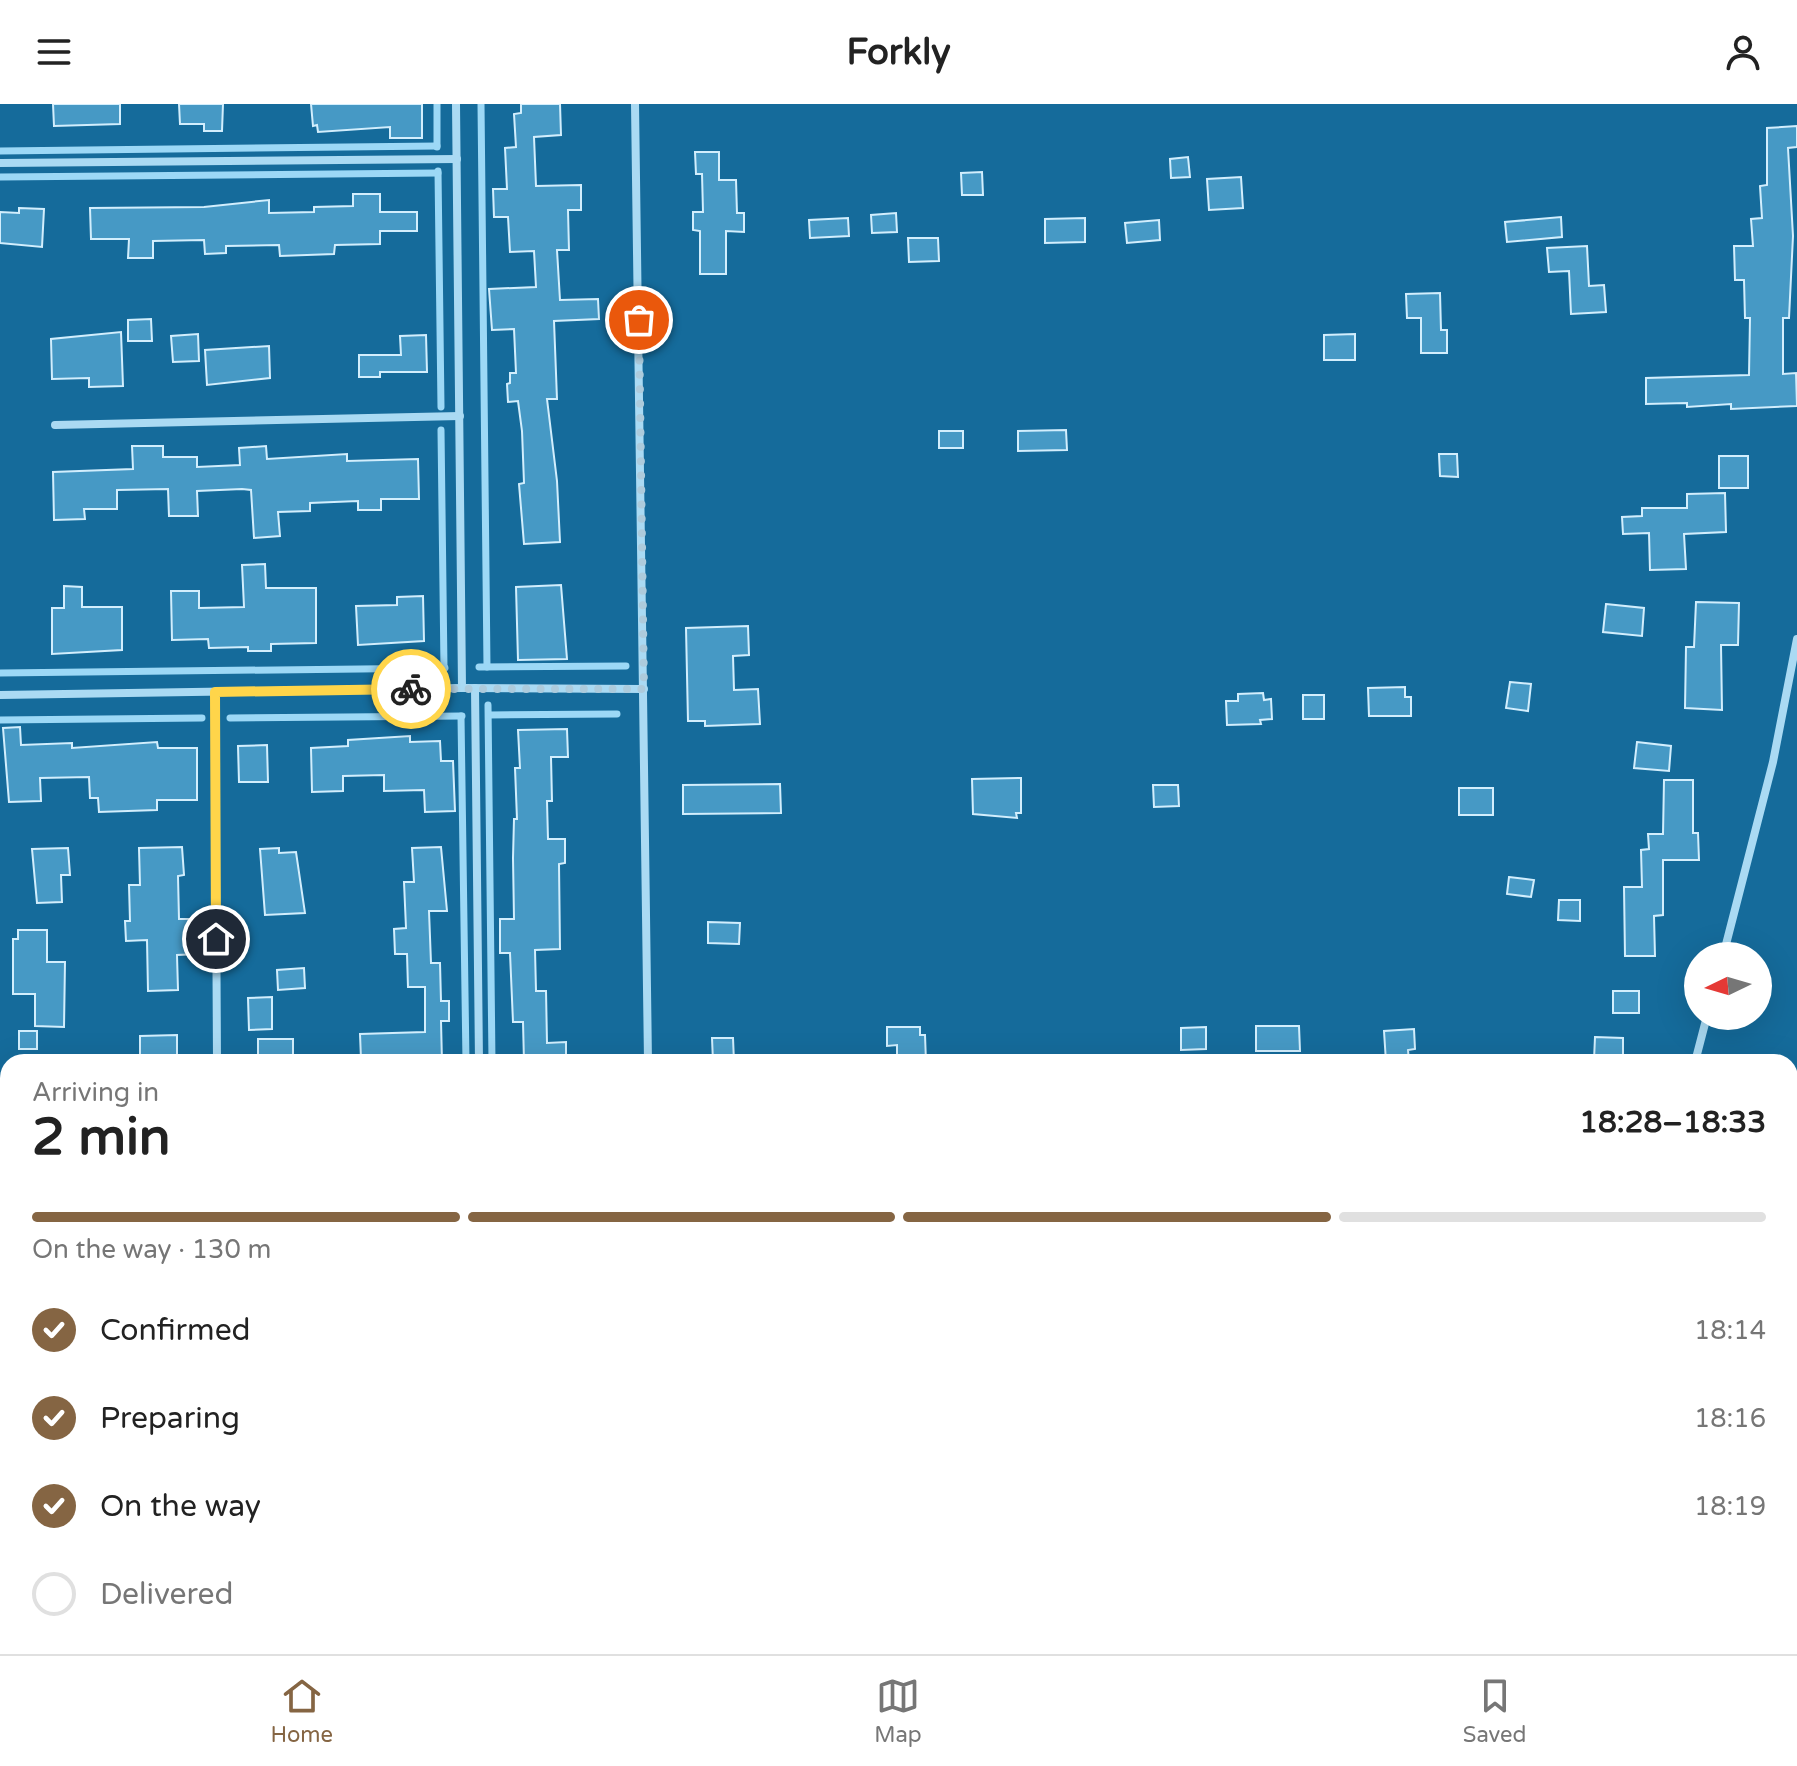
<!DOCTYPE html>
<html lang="en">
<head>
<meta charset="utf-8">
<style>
	:root { --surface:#fff; --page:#f2f2f2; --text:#222; --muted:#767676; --line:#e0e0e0; --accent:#856543 }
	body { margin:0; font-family:"Varela Round",sans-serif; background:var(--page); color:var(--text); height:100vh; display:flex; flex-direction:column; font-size:30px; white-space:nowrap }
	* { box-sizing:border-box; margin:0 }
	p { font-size:26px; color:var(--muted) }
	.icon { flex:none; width:44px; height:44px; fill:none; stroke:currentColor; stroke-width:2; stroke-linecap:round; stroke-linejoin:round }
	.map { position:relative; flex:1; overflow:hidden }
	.side { position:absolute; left:0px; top:950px; width:1798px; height:600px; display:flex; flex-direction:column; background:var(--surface); border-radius:24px 24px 0 0; box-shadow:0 8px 32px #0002 }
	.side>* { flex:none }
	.needle { width:52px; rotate:265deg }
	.fabs { position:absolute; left:1684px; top:838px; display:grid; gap:16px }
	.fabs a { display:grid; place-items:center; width:88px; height:88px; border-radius:50%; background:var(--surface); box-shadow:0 8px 32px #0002; font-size:40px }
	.pin { position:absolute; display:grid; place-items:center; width:68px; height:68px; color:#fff; margin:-34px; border:4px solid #fff; border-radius:50%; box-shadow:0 2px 8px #0007 }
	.courier { position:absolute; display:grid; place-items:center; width:80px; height:80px; margin:-40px; border:6px solid #ffd54a; border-radius:50%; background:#fff; color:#222; box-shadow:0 2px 10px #0007 }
	.summary em { font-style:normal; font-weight:700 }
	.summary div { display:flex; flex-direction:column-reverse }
	.summary { display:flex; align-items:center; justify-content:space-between; height:136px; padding:0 32px }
	h1 { font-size:52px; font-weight:700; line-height:60px }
	.bar { display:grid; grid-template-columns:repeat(4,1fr); gap:12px 8px; align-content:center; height:96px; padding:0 32px }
	.bar i { height:10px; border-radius:6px; background:var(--line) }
	.bar .on { background:var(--accent) }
	.bar p { grid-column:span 4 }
	ol { padding:0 32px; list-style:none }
	li { display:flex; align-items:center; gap:24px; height:88px }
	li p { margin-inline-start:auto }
	li .icon { padding:8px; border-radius:50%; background:var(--accent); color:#fff; stroke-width:4 }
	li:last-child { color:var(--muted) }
	li i { width:44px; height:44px; border:4px solid var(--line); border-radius:50% }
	header { display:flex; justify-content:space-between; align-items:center; height:104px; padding:0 32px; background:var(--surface); font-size:36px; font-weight:700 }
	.tabs { display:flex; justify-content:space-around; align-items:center; height:112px; border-top:2px solid var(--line); background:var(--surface); font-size:22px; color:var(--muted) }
	.tabs a { display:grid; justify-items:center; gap:4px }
	.tabs .on { color:var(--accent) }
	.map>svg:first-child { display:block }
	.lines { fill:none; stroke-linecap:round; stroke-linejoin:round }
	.stream { stroke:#9cd8f6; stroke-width:7 }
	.building { fill:#4699c5; stroke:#d2eefd; stroke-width:2 }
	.street { stroke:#aadaf3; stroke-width:8 }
	.done { stroke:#adcbdc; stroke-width:8; stroke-dasharray:0 14.4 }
	.route { stroke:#ffd54a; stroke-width:10 }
</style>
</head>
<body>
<header><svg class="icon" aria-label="menu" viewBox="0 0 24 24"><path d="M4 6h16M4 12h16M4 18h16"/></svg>Forkly<svg class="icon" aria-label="person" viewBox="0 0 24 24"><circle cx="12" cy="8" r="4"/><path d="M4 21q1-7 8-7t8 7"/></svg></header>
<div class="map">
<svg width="1797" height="1550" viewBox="0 0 1797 1550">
	<rect width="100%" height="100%" fill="#156b9b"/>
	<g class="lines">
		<g class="stream">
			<path d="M437 0V43"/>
			<path d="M481 0 487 563"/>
			<path d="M0 47 437 42"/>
			<path d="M438 67 441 303"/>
			<path d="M0 73 438 69"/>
			<path d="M441 326 444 564"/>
			<path d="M479 563 626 562"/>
			<path d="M0 569 445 564"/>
			<path d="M488 601 492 958"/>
			<path d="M489 611 617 610"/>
			<path d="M461 612 466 958"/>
			<path d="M230 614 462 612"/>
			<path d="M0 616 202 614"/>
		</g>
	</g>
	<g class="building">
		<path d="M53 0H120V20L54 22Z"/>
		<path d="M179 0H223L222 27H204V20H180Z"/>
		<path d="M311 0H422V34H390V23L318 28 317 21 313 22Z"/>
		<path d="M521 0H560L561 31 534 33 536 82 581 81V106H568L569 146H557L560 196 598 195 599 215 554 217 557 295H547L557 377 560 438 524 440 519 380 524 379 522 327 518 297 508 298 507 280 510 279V269H516L514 225 492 226 489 185 536 183 534 147 510 148 508 113H494L493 85H507L505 44 516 43 514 10 521 9Z"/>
		<path d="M1797 22V43L1788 44 1793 132 1789 214H1783V270L1796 269 1797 302 1731 305V300L1687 303V299L1646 300V274L1749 271 1750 214H1745L1744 176H1735L1734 142H1753L1751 115 1762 114 1760 82 1767 81V24Z"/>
		<path d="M695 48H719V76H736L737 109H744V128L726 127V170H700V127L693 126V108H703L702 70H696Z"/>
		<path d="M1188 53 1190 73 1171 74 1170 55Z"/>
		<path d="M982 68 983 91H962L961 69Z"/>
		<path d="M1241 73 1243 104 1209 106 1207 75Z"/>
		<path d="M353 90H380V108H417V127H380V140L335 141 334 150 280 152 279 141 226 142V149L205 150 204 136 153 137V154H128L129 135H91L90 104 204 103 269 96V109L314 108V103L353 102Z"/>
		<path d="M19 104 44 105 42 143 0 139V108L19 109Z"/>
		<path d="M896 109 897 128 872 129 871 111Z"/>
		<path d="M1561 113 1562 133 1507 138 1505 118Z"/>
		<path d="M848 114 849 132 810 134 809 116Z"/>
		<path d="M1085 114V138L1045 139V115Z"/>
		<path d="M1159 116 1160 136 1127 139 1125 119Z"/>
		<path d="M908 134H938L939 157 909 158Z"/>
		<path d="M1587 142 1589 182 1604 181 1606 208 1571 210 1569 167 1549 168 1547 144Z"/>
		<path d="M1440 189 1441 226H1447V249H1421V214H1407L1406 190Z"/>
		<path d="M151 215 152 237H128V216Z"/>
		<path d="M121 228 123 282 89 283V274L52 275 51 235Z"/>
		<path d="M198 230 199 257 173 258 171 232Z"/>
		<path d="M1355 230V256H1324V231Z"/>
		<path d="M426 231 427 268H380V273H359V251H401L400 232Z"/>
		<path d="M269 242 270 274 207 281 205 246Z"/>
		<path d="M1066 326 1067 346 1018 347V327Z"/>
		<rect x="939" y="327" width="24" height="17"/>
		<path d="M132 342H163V353H197V363L240 361 239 344 266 342 267 355 347 350V357L418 355 419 395H381V406H358V397L310 399V407L278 408 280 432 254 434 251 386 242 385 197 387 198 412H169L168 385 117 386V405H84L85 415 54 416 53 368 133 365Z"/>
		<path d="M1439 350H1457L1458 373 1440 372Z"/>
		<rect x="1719" y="352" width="29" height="32"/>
		<path d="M1725 389 1726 428 1684 430 1686 465 1650 466 1649 429 1623 430 1622 413 1642 412V404H1687V390Z"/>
		<path d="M265 460 266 484H316V539L271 540V547H248V543L209 544 208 535 172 536 171 487H199V504L244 503 242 461Z"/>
		<path d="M561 481 567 555 518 556 516 483Z"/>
		<path d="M64 482 82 483V503H122V546L52 550V504H64Z"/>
		<path d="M423 492 424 537 358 541 356 502 397 501V493Z"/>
		<path d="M1696 498 1739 499 1738 541H1721L1722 606 1685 604 1686 543H1694Z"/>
		<path d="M1606 500 1644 504 1642 532 1603 528Z"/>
		<path d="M748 522 749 551 733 552 734 586 758 585 760 620 705 622V617H688L686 524Z"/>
		<path d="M1510 578 1531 580 1528 607 1506 604Z"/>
		<path d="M1405 583V593H1411V612H1369L1368 584Z"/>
		<path d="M1263 589 1264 596 1271 595 1272 615 1260 616 1261 620 1227 621 1226 597H1238V590Z"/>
		<rect x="1303" y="591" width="21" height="24"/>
		<path d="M20 623 21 641 72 639V644L157 638 158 644H197V696H157V706L99 708 98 694H90L89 673 40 674 41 697 9 698 3 624Z"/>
		<path d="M567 625 568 653H551L552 697H547L548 735H565V759L559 760 560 845 535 846 536 887H546L547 939 566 938V957L524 958 523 918H513L510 849H500V815H514L513 754 514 715H517L515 664H520L518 626Z"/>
		<path d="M410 632V638L440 637 441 657H453L455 707 425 708 424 686 384 687V671L343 672V687L312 688 311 644 348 642V636Z"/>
		<path d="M1637 638 1671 642 1669 667 1634 664Z"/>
		<path d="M267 641 268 678H239L238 642Z"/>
		<path d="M1021 674V709H1016L1017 714 973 710 972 675Z"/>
		<path d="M1664 676H1693V729H1698L1699 756H1663V811L1654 812 1655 852H1625L1624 783H1642L1641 746 1649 745 1648 730H1663Z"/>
		<path d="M780 680 781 709 683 710V681Z"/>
		<path d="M1153 681H1178L1179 702 1154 703Z"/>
		<rect x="1459" y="684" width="34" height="27"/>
		<path d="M182 743 184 771 178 772 179 815H199L200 850 177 851 178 886 148 887 147 836 126 837 125 817H130L129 781H140L139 744Z"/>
		<path d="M441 743 447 807H429L431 859H440L441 897H449V917H441L442 958 361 955 360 930 425 928V883H408L407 850H395L394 825 406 824 404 778H414L412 744Z"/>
		<path d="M68 744 70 771H61L62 798 37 799 32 745Z"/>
		<path d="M279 744V749L296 748 305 809 265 811 260 745Z"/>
		<path d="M1509 773 1534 776 1531 793 1507 790Z"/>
		<path d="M1559 796H1580V817L1558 816Z"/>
		<path d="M708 818 740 819 739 840 708 839Z"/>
		<path d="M18 826H47V858H65L64 923 35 922V890H13V835H18Z"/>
		<path d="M304 864 305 884 278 886 277 866Z"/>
		<rect x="1613" y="887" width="26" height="22"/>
		<path d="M272 893V925L249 926 248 894Z"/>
		<path d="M1256 922H1299L1300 947H1256Z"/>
		<path d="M887 923H920V931H925L926 958H897V941L887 942Z"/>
		<path d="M1206 923V945L1181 946V924Z"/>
		<path d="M1414 925 1415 945 1408 946 1409 958H1386L1384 927Z"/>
		<rect x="19" y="927" width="18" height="18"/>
		<path d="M177 931V958H140V932Z"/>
		<path d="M1595 933 1623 934V956H1594Z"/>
		<path d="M712 934H733L734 958H713Z"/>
		<rect x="258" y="935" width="35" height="23"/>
	</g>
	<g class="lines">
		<g class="street">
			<path d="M456 0 462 584"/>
			<path d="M635 0 648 958"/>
			<path d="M0 59 457 55"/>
			<path d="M55 321 460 312"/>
			<path d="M475 584 479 958"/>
			<path d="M215 588 217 958"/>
			<path d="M0 591 462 584 644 585"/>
			<path d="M1723 852 1773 658 1797 535"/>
			<path d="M1695 958 1707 912"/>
			<path d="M0 1341H8"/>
			<path d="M654 1542V1550"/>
			<path d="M1483 1550 1486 1542"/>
		</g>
	</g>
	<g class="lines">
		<path class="done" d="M411 585H644L639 216"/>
		<path class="route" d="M216 835 215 588 411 585"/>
	</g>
</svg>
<div class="fabs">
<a><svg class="needle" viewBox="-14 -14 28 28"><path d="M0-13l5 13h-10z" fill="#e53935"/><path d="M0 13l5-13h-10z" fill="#767676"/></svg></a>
</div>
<div class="pin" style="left:639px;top:216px;background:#ea580c"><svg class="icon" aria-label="bag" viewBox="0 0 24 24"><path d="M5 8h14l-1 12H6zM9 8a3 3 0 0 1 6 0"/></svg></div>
<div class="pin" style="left:216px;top:835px;background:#1f2937"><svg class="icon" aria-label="home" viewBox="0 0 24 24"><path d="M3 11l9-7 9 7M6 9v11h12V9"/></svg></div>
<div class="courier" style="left:411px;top:585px"><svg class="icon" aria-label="bike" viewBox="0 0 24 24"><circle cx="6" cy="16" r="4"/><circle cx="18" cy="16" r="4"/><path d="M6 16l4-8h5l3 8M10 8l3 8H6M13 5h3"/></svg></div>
<section class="side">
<div class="summary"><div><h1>2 min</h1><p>Arriving in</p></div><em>18:28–18:33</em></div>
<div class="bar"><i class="on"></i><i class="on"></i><i class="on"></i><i></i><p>On the way · 130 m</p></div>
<ol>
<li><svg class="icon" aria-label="check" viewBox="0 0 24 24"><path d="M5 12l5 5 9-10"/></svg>Confirmed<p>18:14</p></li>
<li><svg class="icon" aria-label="check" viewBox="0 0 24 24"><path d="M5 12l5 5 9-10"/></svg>Preparing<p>18:16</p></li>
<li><svg class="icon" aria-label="check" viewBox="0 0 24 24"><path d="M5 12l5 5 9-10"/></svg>On the way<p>18:19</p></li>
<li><i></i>Delivered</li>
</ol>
</section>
</div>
<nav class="tabs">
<a class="on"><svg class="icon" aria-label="home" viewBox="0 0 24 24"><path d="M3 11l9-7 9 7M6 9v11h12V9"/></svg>Home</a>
<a><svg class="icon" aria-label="map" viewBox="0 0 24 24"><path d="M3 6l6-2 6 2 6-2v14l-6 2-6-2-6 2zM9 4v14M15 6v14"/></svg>Map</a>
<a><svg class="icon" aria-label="saved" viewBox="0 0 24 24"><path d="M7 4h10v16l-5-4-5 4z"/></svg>Saved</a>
</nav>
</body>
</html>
